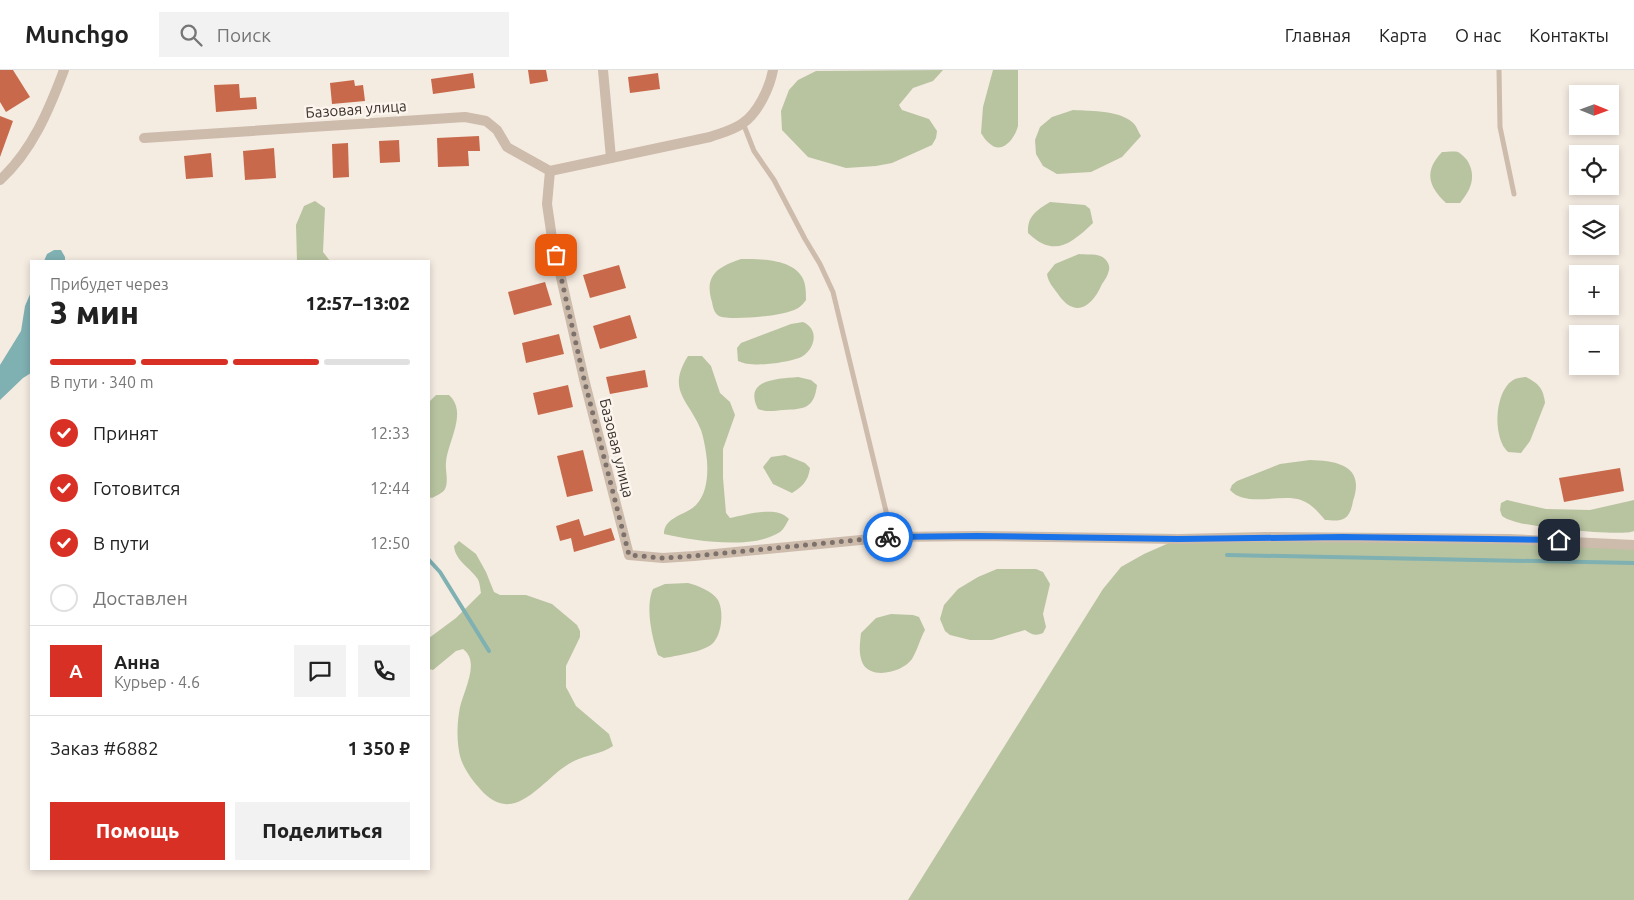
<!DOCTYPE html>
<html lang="ru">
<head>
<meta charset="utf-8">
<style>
	:root { --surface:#fff; --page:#f2f2f2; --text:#222; --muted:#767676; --line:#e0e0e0; --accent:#d93025 }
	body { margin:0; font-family:Ubuntu,sans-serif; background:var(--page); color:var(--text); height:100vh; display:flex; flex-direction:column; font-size:19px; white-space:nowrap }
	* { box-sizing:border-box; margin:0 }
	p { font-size:16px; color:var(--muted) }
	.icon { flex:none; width:28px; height:28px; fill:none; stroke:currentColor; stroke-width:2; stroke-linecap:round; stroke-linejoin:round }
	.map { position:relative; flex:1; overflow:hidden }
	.details { position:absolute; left:30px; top:190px; width:400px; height:610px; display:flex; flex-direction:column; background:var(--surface); border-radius:0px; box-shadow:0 2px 8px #0003 }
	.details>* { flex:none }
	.needle { width:32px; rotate:91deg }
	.controls { position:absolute; left:1569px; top:15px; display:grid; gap:10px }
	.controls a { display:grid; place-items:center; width:50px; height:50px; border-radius:0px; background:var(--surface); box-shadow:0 2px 8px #0003; font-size:25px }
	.pin { position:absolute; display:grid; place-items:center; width:42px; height:42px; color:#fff; margin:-21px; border-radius:10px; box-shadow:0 2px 8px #0006 }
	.courier { position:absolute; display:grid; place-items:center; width:50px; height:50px; margin:-25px; border:4px solid #1a73e8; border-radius:50%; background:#fff; color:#222; box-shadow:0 1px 6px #0007 }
	.head em { font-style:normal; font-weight:800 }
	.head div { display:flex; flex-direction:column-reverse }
	.head { display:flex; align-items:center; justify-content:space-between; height:85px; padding:0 20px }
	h1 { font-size:32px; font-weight:800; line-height:38px }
	.bar { display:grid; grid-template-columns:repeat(4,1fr); gap:8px 5px; align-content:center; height:60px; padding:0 20px }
	.bar i { height:6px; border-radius:4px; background:var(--line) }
	.bar .selected { background:var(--accent) }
	.bar p { grid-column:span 4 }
	.line { display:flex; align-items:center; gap:12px; padding:0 20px; border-top:1px solid var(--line) }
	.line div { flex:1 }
	.round { display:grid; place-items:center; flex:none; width:52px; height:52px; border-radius:0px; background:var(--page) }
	ol { padding:0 20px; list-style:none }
	li { display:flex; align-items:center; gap:15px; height:55px }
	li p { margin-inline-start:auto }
	li .icon { padding:5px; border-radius:50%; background:var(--accent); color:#fff; stroke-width:4 }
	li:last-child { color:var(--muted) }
	li i { width:28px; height:28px; border:2px solid var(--line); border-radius:50% }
	.action { display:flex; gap:10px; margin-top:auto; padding:10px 20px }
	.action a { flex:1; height:58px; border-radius:0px; background:var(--accent); color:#fff; font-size:20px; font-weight:800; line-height:58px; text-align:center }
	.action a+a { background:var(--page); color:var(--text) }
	header { display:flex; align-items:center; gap:30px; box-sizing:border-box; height:70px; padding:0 25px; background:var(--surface); border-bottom:1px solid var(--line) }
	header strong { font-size:24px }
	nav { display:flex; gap:28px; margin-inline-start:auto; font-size:18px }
	.search { width:350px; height:45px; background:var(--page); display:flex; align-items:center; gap:12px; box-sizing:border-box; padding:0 18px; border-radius:0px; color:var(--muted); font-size:19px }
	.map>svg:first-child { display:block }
	.green { fill:#b8c4a0 }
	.water { fill:#7fb0b2 }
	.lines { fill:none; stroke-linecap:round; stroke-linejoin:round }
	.stream { stroke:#7fb0b2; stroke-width:4 }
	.building { fill:#c8694b }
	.service { stroke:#cdbbac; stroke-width:5 }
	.minor { stroke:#cdbbac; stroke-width:10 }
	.done { stroke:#7c716b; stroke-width:5; stroke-dasharray:0 9 }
	.route { stroke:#1a73e8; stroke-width:6 }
	.labels { text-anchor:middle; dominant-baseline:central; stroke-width:5; stroke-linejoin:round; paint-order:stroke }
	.street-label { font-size:15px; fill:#3b302b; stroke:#fbf5ee }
</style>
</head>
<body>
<header>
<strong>Munchgo</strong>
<div class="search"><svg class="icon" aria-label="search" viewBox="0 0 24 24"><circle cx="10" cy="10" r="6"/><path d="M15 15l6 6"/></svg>Поиск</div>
<nav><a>Главная</a><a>Карта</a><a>О нас</a><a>Контакты</a></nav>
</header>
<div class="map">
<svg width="1634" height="830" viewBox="0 0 1634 830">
	<rect width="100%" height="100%" fill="#f4ebe1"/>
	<g class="green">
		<path d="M943 0 933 11 913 18 899 35 902 40 929 49 937 61 936 68 932 75 892 93 876 96 846 98 808 87 782 60 781 41 789 20 798 10 816 1Z"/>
		<path d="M993 0H1018V56C1015 68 1002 86 989 73 986 71 983 66 981 63L983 37Z"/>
		<path d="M1073 40C1091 41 1123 40 1135 55 1137 58 1139 63 1141 66L1122 87 1091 102 1057 104 1043 96 1036 84 1035 70 1040 57 1052 47Z"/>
		<path d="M1442 82C1447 82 1454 81 1458 82 1462 84 1464 87 1467 90 1477 106 1471 120 1460 133H1446C1428 116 1424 101 1442 82Z"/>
		<path d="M315 131 325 138 323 182 330 191H297L296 155 304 136Z"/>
		<path d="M1050 132 1085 135 1090 139 1093 153C1071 174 1054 188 1028 163 1027 146 1037 140 1050 132Z"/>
		<path d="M1079 184C1088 185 1099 183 1105 189 1108 192 1110 196 1109 200 1108 205 1105 210 1102 214 1092 237 1075 249 1058 224 1053 217 1048 212 1047 204L1055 194Z"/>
		<path d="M741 189C759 189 792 189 802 207 806 213 806 223 806 230 802 236 798 239 791 241 780 246 729 251 719 246 714 243 713 237 712 232 704 206 717 197 741 189Z"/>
		<path d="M803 252C821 260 814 282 799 288 784 293 752 298 738 291L737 278 741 273 791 254Z"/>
		<path d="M688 286H702L711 296 720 323 730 332 735 345 723 379V408L726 443 730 448C747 445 776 435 789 449 786 454 784 459 780 462 753 480 695 471 664 464 664 447 686 445 696 435 707 424 708 405 707 391 706 381 704 369 701 360 689 330 666 321 688 286Z"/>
		<path d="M798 307 811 310 817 315C814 339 804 339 783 340 774 341 766 342 758 339 743 309 777 309 798 307Z"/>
		<path d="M1526 307C1539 314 1543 318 1545 333L1530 371 1521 383 1508 382C1492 368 1494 319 1515 309 1518 308 1523 307 1526 307Z"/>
		<path d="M436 325H449C468 342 448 371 446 392 445 401 449 411 445 419 443 423 437 425 432 428L429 427V332Z"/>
		<path d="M785 385 805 393 810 398C808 411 803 416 792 423L773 414 763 397 771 387Z"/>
		<path d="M1310 390C1339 391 1365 396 1353 431 1352 437 1350 445 1345 448 1339 452 1331 450 1325 450 1318 442 1312 434 1301 430 1281 423 1246 438 1230 420L1232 415 1237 411 1280 394Z"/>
		<path d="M1507 430 1546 439 1590 440 1634 430V461C1623 467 1527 457 1513 451 1509 450 1505 448 1502 446L1500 440 1501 433Z"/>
		<path d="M1178 469 1634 475V830H908L1103 519 1121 497 1144 484Z"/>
		<path d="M459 471 476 484 486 502 494 522 500 525H526L552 534 577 555 580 561V567L566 596V617L576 636 609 664 613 676C601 684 586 685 574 691 552 702 538 725 515 733 501 737 490 730 481 720 472 710 461 696 459 681 457 670 457 655 459 643 461 624 482 593 463 579L456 581 433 600 429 599V568L456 548 481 523C480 518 480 512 477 508 469 497 455 490 454 476Z"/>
		<path d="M997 499H1036L1043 502 1050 514 1043 544 1046 557 1043 563C1036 566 1032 565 1025 560L992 570H970L950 565 945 561 940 549 944 535 958 519 978 507Z"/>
		<path d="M688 513C697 515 712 521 718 530 724 541 722 565 712 574 703 582 675 586 664 588L658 585C652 568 645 536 653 519L665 514Z"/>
		<path d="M891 544 913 545 919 547 925 560C920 569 917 581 912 589 903 602 872 610 863 594 858 584 860 573 861 563L876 548Z"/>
	</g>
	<g class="water">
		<path d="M54 180H61L65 187V191H44L47 184Z"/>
		<path d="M31 222V303L23 308 0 330V295L21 261 25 236Z"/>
	</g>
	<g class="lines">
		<g class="stream">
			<path d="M1227 485 1634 493"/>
			<path d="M429 490 440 502 489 581"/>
		</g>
	</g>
	<g class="building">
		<path d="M0 0H13L30 27 6 42 0 32Z"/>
		<path d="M528 0H546L548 11 530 14Z"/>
		<path d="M473 3 475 18 433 24 431 9Z"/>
		<path d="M658 3 660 19 630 23 628 7Z"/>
		<path d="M354 10 355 16 363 15 365 31 332 34 330 13Z"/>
		<path d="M239 14 240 28 256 27 257 39 216 42 214 15Z"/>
		<path d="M0 46 13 51 0 87Z"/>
		<path d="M479 66 480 81H468L469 96 438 97 437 68Z"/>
		<path d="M399 70 400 92 380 93 379 71Z"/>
		<path d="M348 73 349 107 333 108 332 74Z"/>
		<path d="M274 78 276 108 245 110 243 81Z"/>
		<path d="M211 83 213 107 186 109 184 86Z"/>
		<path d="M619 195 626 218 590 228 583 205Z"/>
		<path d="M545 212 552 235 514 245 508 222Z"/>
		<path d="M630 245 637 268 600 279 593 256Z"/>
		<path d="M559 264 564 284 526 293 522 273Z"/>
		<path d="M645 300 648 317 610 324 606 307Z"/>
		<path d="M568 315 573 337 538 345 533 323Z"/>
		<path d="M583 380 593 421 567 427 557 386Z"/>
		<path d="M1620 398 1624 421 1564 432 1559 408Z"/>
		<path d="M579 449 584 466 611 458 615 470 574 482 571 468 560 471 556 456Z"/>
	</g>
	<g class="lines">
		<g class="service">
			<path d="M1499 0 1500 57 1514 124"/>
			<path d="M743 53 754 81 774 110 805 169 820 194 833 222 892 466"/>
		</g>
		<g class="minor">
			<path d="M603 0 611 88"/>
			<path d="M144 68 465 47 486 51 497 60 507 77 550 101 710 67C721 63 734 60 743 53 758 43 770 17 773 0"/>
			<path d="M550 101 547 134 552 168 584 309 629 485 663 488 694 486 892 467 977 466 1178 469 1265 467 1509 469 1634 475"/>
			<path d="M0 110C32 81 49 40 64 0"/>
		</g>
	</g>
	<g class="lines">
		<path class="done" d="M556 185 584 309 629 485 663 488 694 486 888 467"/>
		<path class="route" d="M888 467 977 466 1178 469 1342 467 1559 470"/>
	</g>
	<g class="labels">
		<g class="street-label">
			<text transform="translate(356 39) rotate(-4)">Базовая улица</text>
			<text transform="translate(617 378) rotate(76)">Базовая улица</text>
		</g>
	</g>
</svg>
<div class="controls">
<a><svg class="needle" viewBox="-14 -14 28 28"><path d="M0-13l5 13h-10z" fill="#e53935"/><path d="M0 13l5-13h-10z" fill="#767676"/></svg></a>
<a><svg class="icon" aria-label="locate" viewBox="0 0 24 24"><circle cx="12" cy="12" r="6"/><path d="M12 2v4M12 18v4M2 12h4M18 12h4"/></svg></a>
<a><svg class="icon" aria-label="layers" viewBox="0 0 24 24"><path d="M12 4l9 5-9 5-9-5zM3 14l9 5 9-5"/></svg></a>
<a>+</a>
<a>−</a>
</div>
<div class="pin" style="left:556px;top:185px;background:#ea580c"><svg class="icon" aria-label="bag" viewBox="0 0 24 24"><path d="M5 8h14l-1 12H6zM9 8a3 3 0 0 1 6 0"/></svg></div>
<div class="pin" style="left:1559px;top:470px;background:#1f2937"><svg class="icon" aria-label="home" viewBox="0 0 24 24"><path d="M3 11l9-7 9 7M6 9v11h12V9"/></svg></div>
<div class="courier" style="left:888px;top:467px"><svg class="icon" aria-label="bike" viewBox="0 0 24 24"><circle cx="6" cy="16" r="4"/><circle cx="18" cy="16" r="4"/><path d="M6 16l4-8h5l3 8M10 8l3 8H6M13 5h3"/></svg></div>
<section class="details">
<div class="head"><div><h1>3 мин</h1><p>Прибудет через</p></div><em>12:57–13:02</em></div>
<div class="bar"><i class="selected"></i><i class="selected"></i><i class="selected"></i><i></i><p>В пути · 340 m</p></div>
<ol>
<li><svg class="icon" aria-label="check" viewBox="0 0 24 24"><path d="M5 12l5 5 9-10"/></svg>Принят<p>12:33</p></li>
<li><svg class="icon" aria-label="check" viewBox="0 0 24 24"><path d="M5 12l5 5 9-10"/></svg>Готовится<p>12:44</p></li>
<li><svg class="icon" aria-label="check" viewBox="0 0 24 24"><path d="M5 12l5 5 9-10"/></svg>В пути<p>12:50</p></li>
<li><i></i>Доставлен</li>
</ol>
<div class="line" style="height:90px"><b class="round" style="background:var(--accent);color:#fff">А</b><div><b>Анна</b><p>Курьер · 4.6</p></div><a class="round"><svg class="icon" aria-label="chat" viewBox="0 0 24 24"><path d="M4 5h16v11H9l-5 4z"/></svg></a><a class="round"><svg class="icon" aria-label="phone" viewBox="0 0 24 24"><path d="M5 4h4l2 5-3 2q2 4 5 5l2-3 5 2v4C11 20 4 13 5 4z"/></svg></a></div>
<div class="line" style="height:65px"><div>Заказ #6882</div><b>1 350 ₽</b></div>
<div class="action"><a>Помощь</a><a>Поделиться</a></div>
</section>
</div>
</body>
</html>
